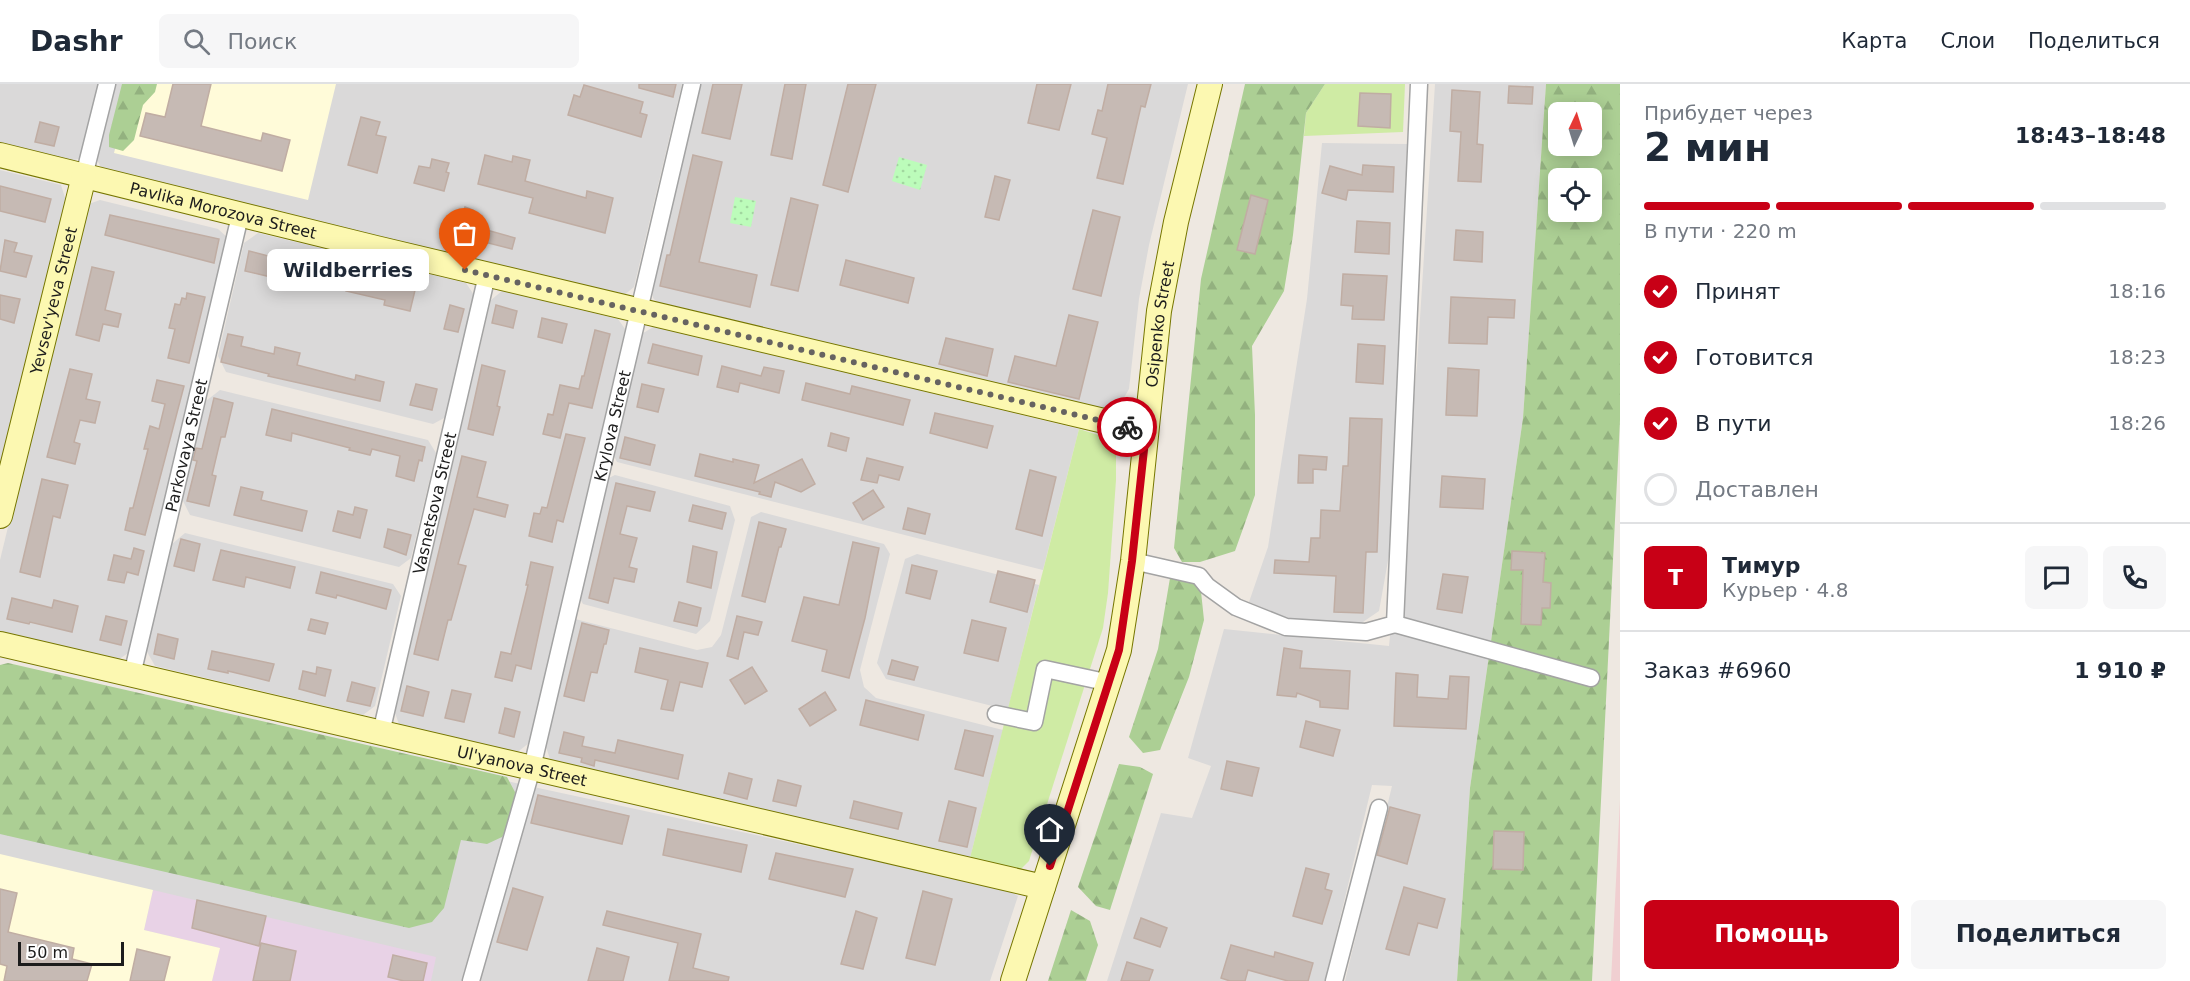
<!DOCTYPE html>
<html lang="ru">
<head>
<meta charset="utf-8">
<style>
	:root { --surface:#fff; --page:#f6f6f7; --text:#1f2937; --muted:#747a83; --line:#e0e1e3; --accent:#c80016 }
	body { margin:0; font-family:"DejaVu Sans",sans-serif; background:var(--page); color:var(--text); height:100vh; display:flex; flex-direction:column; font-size:22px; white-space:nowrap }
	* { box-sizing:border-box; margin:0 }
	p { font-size:20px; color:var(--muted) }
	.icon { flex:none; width:33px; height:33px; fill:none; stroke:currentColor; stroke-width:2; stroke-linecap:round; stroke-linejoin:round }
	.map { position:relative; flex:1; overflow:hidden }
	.drawer { display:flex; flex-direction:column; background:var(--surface); width:570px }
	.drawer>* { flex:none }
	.needle { width:39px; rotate:4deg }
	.tools { position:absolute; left:1548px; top:18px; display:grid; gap:12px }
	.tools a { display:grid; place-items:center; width:54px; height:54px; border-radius:9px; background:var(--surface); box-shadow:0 3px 15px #0003; font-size:30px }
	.scale { position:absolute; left:18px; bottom:15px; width:106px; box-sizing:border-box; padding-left:6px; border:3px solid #1c1c1c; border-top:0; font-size:16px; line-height:21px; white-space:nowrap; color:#1c1c1c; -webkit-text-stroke:4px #fff; paint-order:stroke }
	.pin { position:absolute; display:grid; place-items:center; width:51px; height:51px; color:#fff; margin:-62px -26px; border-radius:50% 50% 50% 0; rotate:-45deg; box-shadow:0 0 6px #0007 }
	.pin .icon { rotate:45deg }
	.courier { position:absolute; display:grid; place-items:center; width:60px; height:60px; margin:-30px; border:4px solid #c80016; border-radius:50%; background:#fff; color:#222; box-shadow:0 2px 8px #0007 }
	.bubble { position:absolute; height:42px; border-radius:9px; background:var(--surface); box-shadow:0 3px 15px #0003; font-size:20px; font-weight:800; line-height:42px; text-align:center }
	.headline em { font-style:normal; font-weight:800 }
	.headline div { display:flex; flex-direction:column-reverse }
	.headline { display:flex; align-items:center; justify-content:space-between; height:102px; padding:0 24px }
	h1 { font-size:39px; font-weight:800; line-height:45px }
	.bar { display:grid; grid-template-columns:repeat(4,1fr); gap:9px 6px; align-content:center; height:72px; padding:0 24px }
	.bar i { height:8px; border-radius:4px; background:var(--line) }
	.bar .on { background:var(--accent) }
	.bar p { grid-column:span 4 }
	.line { display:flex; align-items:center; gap:15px; padding:0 24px; border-top:2px solid var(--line) }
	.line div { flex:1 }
	.round { display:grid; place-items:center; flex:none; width:63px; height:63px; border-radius:9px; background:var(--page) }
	ol { padding:0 24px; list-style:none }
	li { display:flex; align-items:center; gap:18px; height:66px }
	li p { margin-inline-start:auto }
	li .icon { padding:6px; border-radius:50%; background:var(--accent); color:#fff; stroke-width:4 }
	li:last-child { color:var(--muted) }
	li i { width:33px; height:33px; border:3px solid var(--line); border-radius:50% }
	.action { display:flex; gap:12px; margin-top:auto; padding:12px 24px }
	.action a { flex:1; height:69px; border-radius:9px; background:var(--accent); color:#fff; font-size:24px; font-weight:800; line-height:69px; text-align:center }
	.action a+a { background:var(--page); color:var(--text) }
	header { display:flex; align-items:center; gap:36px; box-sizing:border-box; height:84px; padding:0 30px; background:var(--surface); border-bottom:2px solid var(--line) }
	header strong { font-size:28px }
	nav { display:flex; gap:33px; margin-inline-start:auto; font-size:21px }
	.search { width:420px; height:54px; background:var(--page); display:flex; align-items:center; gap:15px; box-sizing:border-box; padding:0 21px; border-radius:9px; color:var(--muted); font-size:22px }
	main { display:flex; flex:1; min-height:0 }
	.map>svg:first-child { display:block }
	.residential { fill:#dad9d9 }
	.commercial { fill:#f0cfd1 }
	.industrial { fill:#e8d2e6 }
	.education { fill:#fffbd9 }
	.grass { fill:#cfeba4 }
	.forest { fill:url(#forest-firs); fill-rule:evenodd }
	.park { fill:url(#park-dots) }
	.building { fill:#c6bab4; stroke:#c0ada3; stroke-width:1.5 }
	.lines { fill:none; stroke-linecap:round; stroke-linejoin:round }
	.street-casing { stroke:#a3a3a3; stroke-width:19 }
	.secondary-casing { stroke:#767600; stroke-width:26 }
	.street { stroke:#fff; stroke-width:16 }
	.secondary { stroke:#fcf8b1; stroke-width:24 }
	.done { stroke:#666361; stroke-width:6; stroke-dasharray:0 10.8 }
	.route { stroke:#c80016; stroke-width:8 }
	.labels { text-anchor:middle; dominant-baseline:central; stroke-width:6; stroke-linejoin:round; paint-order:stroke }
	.street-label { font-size:16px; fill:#1c1c1c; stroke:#fff }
</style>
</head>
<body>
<header>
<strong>Dashr</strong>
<div class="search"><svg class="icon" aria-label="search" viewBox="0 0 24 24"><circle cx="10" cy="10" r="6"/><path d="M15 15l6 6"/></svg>Поиск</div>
<nav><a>Карта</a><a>Слои</a><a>Поделиться</a></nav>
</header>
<main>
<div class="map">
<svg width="1620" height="897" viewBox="0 0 1620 897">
	<defs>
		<pattern id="forest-firs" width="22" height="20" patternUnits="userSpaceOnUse" patternTransform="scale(1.5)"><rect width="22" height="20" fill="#accf94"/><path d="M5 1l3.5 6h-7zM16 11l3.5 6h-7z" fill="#93b17f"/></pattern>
		<pattern id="park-dots" width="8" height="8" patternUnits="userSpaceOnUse" patternTransform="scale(1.5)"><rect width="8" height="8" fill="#bcfcba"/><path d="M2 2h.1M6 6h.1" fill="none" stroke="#a1d79f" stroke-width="1.8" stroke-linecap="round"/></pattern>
	</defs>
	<rect width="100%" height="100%" fill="#eee8e1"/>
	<g class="residential">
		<path d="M0 0H100L82 74 70 77 0 60Z"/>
		<path d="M116 0H682L634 203 623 212 103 87 97 76Z"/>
		<path d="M701 0H1188L1149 161 1139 215 1129 305 1121 319 1105 325 1084 323 660 221 653 214 652 206Z"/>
		<path d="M1435 0H1546L1523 334 1470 704 1457 897H1345L1392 702 1372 701 1325 897H1107L1161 729 1192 734 1211 682 1188 674 1224 545 1389 562 1417 281Z"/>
		<path d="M1322 59 1407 60 1394 443 1379 527 1360 540 1289 535 1249 518 1268 463 1307 215Z"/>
		<path d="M0 86 61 101 66 117 0 386Z"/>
		<path d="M100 116 218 145 229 155 130 568 116 577 0 549V476L86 121Z"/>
		<path d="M258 149 466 199 474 211 446 333 433 340 226 288 218 272 244 159Z"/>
		<path d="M502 207 618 235 625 245 529 659 515 670 400 643 395 629 491 216Z"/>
		<path d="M655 242 1079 345 1043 486 617 378 612 368 640 251Z"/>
		<path d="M220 306 428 356 436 369 411 474 399 483 190 431 182 415 206 317Z"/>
		<path d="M615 391 730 422 735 436 710 537 696 550 583 520 578 511 605 396Z"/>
		<path d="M761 428 884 460 890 470 860 586 864 603 876 614 1003 646 970 774 551 678 546 663 575 535 697 566 712 563 721 551 751 433Z"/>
		<path d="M185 449 393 500 401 512 375 622 363 631 155 582 146 566 172 460Z"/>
		<path d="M917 470 1039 501 1008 626 886 595 877 579 905 475Z"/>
		<path d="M0 581 529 702 1005 805 1018 812 990 897H0Z"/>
	</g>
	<path class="commercial" d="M1620 716V897H1611Z"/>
	<path class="industrial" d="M153 806 436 873 431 897H212L219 864 144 846Z"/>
	<g class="education">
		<path d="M131 0H336L308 116 114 69Z"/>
		<path d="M0 770 153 806 144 846 220 864 212 897H0Z"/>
	</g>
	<g class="grass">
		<path d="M1325 0H1405L1403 48 1304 52 1306 29Z"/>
		<path d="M1079 345 1108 354 1116 367V396L1108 509 1103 544 1029 777 1020 786 970 774Z"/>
	</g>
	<g class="forest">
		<path d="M122 0H157L155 8 143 21 134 56 123 67 109 63V51Z"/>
		<path d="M1245 0H1325L1306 29 1293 151 1284 207 1252 262 1255 331V411L1235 467 1200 478H1182L1174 464 1201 195Z"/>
		<path d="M1546 0H1620V336L1592 897H1457L1470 704 1523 334ZM1558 28H1592V62H1558ZM1558 94H1592V128H1558Z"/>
		<path d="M1170 494 1200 498 1204 536 1189 593 1160 666 1143 669 1129 653 1158 565Z"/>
		<path d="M8 579 507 693 515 708 512 736 502 753 487 760 461 756 444 824 432 838 409 844 0 750V581Z"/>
		<path d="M1119 680 1140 683 1153 690 1110 826 1096 822 1078 803Z"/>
		<path d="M1071 826 1090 837 1098 861 1086 897H1048Z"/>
	</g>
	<g class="park">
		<path d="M899 73 927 81 920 106 892 97Z"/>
		<path d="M735 113 756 117 751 143 730 139Z"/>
	</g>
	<g class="building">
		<path d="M173 0H211L201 42 261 57 263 49 290 56 282 87 140 52 146 29 165 33Z"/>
		<path d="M639 0H676L673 13 639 4Z"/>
		<path d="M713 0H742L730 55 702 49Z"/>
		<path d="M785 0H806L792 75 771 71Z"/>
		<path d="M848 0H876L848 108 823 101Z"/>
		<path d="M1037 0H1071L1059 46 1028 39Z"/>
		<path d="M1108 0H1151L1145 23 1141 22 1123 100 1097 94 1107 54 1092 50 1098 26 1102 27Z"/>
		<path d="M584 1 643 18 640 29 647 31 641 53 568 31 574 11 580 13Z"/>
		<path d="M1509 2 1533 3 1532 20 1508 19Z"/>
		<path d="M1452 6 1480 8 1477 60 1483 61 1481 98 1458 97 1461 48 1450 47Z"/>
		<path d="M1360 9 1391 10 1390 44 1358 42Z"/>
		<path d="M361 33 380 38 376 51 386 53 377 89 348 81Z"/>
		<path d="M40 38 59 43 54 62 35 58Z"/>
		<path d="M485 71 512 78 513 72 530 76 525 97 586 114 587 107 613 114 605 149 529 129 533 114 478 100Z"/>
		<path d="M693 71 722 78 699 178 757 191 750 223 660 202 667 171H670Z"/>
		<path d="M432 75 449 79 446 88 449 89 444 107 414 99 419 82 430 84Z"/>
		<path d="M1363 81 1394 83 1393 108 1348 106 1346 116 1322 109 1330 82 1362 91Z"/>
		<path d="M995 92 1010 96 999 136 985 133Z"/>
		<path d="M0 102 51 115 45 138 0 127Z"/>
		<path d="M1251 111 1268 116 1255 170 1237 166Z"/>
		<path d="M791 114 818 121 798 207 771 201Z"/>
		<path d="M465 123 473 126 478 134 476 143 515 154 512 165 457 151Z"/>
		<path d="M1093 126 1120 133 1101 212 1073 205Z"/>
		<path d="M110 131 219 155 214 179 105 151Z"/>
		<path d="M1357 137 1390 139 1389 170 1355 168Z"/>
		<path d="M1456 146 1483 148 1482 178 1454 176Z"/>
		<path d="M5 156 17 159 14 168 32 172 26 193 0 187Z"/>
		<path d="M249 167 276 174 271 193 245 187Z"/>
		<path d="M846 176 914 194 908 219 840 201Z"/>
		<path d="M305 178 329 184 324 204 300 199Z"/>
		<path d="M92 183 114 188 105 226 121 230 118 243 103 240 99 257 76 251Z"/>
		<path d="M351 188 416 202 410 227 384 221 385 216 346 207Z"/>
		<path d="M1343 190 1387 192 1384 236 1352 235 1353 222 1341 221Z"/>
		<path d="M187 209 205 213 189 279 168 274 175 245 169 244 175 220 180 221 182 214 186 215Z"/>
		<path d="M0 211 20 215 14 239 0 235Z"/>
		<path d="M1451 213 1515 216 1514 234 1488 233 1487 260 1449 259Z"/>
		<path d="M450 221 464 225 458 248 444 245Z"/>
		<path d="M496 221 517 227 513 244 492 239Z"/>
		<path d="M1069 231 1098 238 1079 315 1008 298 1015 272 1056 282Z"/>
		<path d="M542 234 567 240 562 259 538 253Z"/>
		<path d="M595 246 610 250 592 324 569 319 560 354 543 350 548 330 553 331 560 301 579 305 582 292H584Z"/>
		<path d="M228 250 243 253 241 262 274 270 275 263 300 269 297 281 355 296 356 291 384 298 380 317 268 292 269 290 221 278Z"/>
		<path d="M946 254 993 265 987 292 939 280Z"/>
		<path d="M653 260 702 272 698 291 648 279Z"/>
		<path d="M1358 260 1385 262 1383 300 1356 298Z"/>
		<path d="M482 281 505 287 497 322 500 323 493 351 468 345Z"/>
		<path d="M722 282 761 292 764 283 784 287 779 309 740 299 738 308 717 303Z"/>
		<path d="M1448 284 1479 286 1477 332 1446 331Z"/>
		<path d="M70 285 92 290 86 315 100 318 95 339 80 336 74 358 80 360 75 380 47 373Z"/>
		<path d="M157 296 184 302 145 451 125 446 130 424H133L148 365H144L150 342 159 345 165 320 152 317Z"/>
		<path d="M806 299 850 310 852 302 910 316 903 341 802 316Z"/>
		<path d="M416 300 437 305 432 326 410 321Z"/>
		<path d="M642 300 664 305 658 328 637 323Z"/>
		<path d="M214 314 233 319 225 353H221L212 391 216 392 209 422 187 417 197 377 193 376 196 364 202 365Z"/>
		<path d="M272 325 425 363 422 377 419 376 414 397 396 392 400 372 372 365 370 371 349 366 350 364 292 349 291 357 266 351Z"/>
		<path d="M935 329 993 342 987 364 930 349Z"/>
		<path d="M1350 334 1382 335 1377 468H1366L1363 529 1334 528 1336 492 1274 489 1275 476 1309 478 1311 454H1320L1321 426 1340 427 1343 382H1348Z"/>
		<path d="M831 349 849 354 846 367 828 362Z"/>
		<path d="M566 350 585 354 563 438 557 436 552 458 529 452 534 429 540 430 542 423 547 424Z"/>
		<path d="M625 353 655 361 650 381 620 374Z"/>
		<path d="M700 370 733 378V375L759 381 754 399 802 375 815 400 801 408 775 398 771 413 759 410 760 408 695 392Z"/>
		<path d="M1299 371 1327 373 1326 386 1313 385V399H1298Z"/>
		<path d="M462 372 486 378 477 413 508 421 505 433 474 425 458 480 466 482 451 536H448L438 576 414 570Z"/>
		<path d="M867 374 903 383 899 396 879 391 877 399 861 396Z"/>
		<path d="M1030 386 1056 393 1042 452 1016 445Z"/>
		<path d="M1442 392 1485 395 1483 425 1440 423Z"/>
		<path d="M42 395 68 401 60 434 53 432 40 493 20 488Z"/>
		<path d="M616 399 655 408 650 427 627 422 620 450 637 454 629 483 637 485 634 498 614 494 608 519 589 514Z"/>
		<path d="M241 403 263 408 261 416 307 427 302 447 234 431Z"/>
		<path d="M873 406 884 423 863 436 853 419Z"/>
		<path d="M693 421 726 429 722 445 689 437Z"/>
		<path d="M355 423 367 426 360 454 333 447 338 427 353 431Z"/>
		<path d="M908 424 930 430 925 450 903 445Z"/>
		<path d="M759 438 786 445 781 463H779L765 518 742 512Z"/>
		<path d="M388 445 411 451 406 471 384 463Z"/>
		<path d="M181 455 200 460 194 487 174 482Z"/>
		<path d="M853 458 879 464 865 534 849 594 822 587 827 566 792 557 804 513 839 521Z"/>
		<path d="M693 462 717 468 711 504 687 498Z"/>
		<path d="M134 464 144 467 138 491 127 488 124 499 108 496 114 471 131 475Z"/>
		<path d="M221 466 295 483 290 504 246 493 244 503 213 496Z"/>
		<path d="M1512 467 1545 469 1543 498 1551 499 1550 524H1542L1541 541 1521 540 1523 486H1511Z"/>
		<path d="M531 478 553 483 531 585 516 581 512 597 495 593 501 568 511 570 528 501H526Z"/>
		<path d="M912 481 937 487 930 515 906 509Z"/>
		<path d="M998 487 1035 496 1027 528 990 518Z"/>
		<path d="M321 488 391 506 386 525 337 511 336 514 316 509Z"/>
		<path d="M1443 490 1468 493 1462 529 1437 525Z"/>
		<path d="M12 514 52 524 54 516 78 522 72 548 30 538 29 540 7 535Z"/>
		<path d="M679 518 701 524 697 542 674 537Z"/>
		<path d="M106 532 127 537 121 561 100 556Z"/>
		<path d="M737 532 762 538 758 551 744 548 738 575 727 572Z"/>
		<path d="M311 535 328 539 325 550 308 546Z"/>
		<path d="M972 536 1006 544 998 577 964 569Z"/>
		<path d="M582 539 609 546 606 560H604L597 589 591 588 584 617 564 612Z"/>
		<path d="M158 550 178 555 174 575 154 570Z"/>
		<path d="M640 564 708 579 702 603 680 598 673 627 661 625 668 596 635 588Z"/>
		<path d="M1284 564 1302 567 1300 584 1350 587 1348 625 1320 623V617L1297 609 1296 613 1277 611Z"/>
		<path d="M212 567 274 580 269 597 228 587V589L208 585Z"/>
		<path d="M892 576 918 583 914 596 888 590Z"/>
		<path d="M317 583 331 586 325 612 299 605 303 587 316 590Z"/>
		<path d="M752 583 767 607 745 620 730 596Z"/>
		<path d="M1396 589 1418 591 1417 613 1448 615 1450 592 1469 593 1466 645 1394 642Z"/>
		<path d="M352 598 375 604 370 622 347 617Z"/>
		<path d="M407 602 429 608 423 632 401 627Z"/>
		<path d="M452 606 471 610 464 638 445 634Z"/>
		<path d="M825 608 836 626 810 642 799 625Z"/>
		<path d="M866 616 924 631 918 656 860 641Z"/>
		<path d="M505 624 520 628 514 653 499 649Z"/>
		<path d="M1306 637 1340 646 1333 672 1300 663Z"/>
		<path d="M965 646 993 652 983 692 955 685Z"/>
		<path d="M564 648 584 653 582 662 615 669 618 656 683 671 678 695 595 676 594 682 581 678 582 674 559 669Z"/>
		<path d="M1227 677 1259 684 1252 712 1221 705Z"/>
		<path d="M729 689 752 695 747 715 724 709Z"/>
		<path d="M778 696 801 702 796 722 773 717Z"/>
		<path d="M538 711 629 732 622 760 531 739Z"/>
		<path d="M854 717 902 729 898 745 850 734Z"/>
		<path d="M949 717 976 724 967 763 939 757Z"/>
		<path d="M1390 723 1420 731 1407 780 1377 771Z"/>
		<path d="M668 745 747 761 741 788 663 771Z"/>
		<path d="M1494 747 1524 748 1523 786 1493 785Z"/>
		<path d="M776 769 853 785 845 813 769 795Z"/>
		<path d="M1306 784 1329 790 1325 805 1332 807 1322 840 1293 832Z"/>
		<path d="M1404 803 1445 815 1437 844 1418 839 1409 871 1386 865Z"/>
		<path d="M513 804 543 813 527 866 497 858Z"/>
		<path d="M0 805 17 809 8 848 74 864 72 875 92 880 87 897H4L7 882 0 880Z"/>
		<path d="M923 807 952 815 935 881 906 874Z"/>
		<path d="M197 816 266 832 259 862 192 844Z"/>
		<path d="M607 827 701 850 693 884 729 893 728 897H669L678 859 603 841Z"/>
		<path d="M856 827 877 834 863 885 841 880Z"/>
		<path d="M1141 834 1167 844 1160 863 1134 854Z"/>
		<path d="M261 859 296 867 290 897H253Z"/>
		<path d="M1231 861 1274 873 1275 868 1313 879 1308 897H1288L1248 886 1245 897H1230L1221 894Z"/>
		<path d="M597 864 629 873 623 897H588Z"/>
		<path d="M137 865 170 873 164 897H130Z"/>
		<path d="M393 871 427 879 423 897H404L388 893Z"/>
		<path d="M1127 878 1153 886 1149 897H1121Z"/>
	</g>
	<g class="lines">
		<g class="street-casing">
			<g id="street">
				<path d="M84 92 107 0"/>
				<path d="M1133 477 1199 492 1207 502 1236 523 1286 543 1366 548 1395 540 1419 0"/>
				<path d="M1395 540 1591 594"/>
				<path id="s1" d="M132 591 240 132"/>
				<path d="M996 630 1034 638 1045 585 1110 599"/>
				<path id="s2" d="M381 649 487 191"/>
				<path id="s3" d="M471 897 532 684 692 0"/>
				<path d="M1334 897 1379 724"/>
			</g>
		</g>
		<g class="secondary-casing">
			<g id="secondary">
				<path id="s4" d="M0 71 376 164 1146 347"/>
				<path id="s5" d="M0 432 84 92"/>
				<path id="s6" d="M0 560 1043 803"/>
				<path id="s7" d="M1013 897 1119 566 1133 477 1159 227 1176 138 1210 0"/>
			</g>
		</g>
		<use href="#street" class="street"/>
		<use href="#secondary" class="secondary"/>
	</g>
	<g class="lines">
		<path class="done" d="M465 186 1127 343"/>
		<path class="route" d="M1050 782 1119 566 1132 477 1146 347 1127 343"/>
	</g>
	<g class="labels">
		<g class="street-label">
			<text stroke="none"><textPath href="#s4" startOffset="230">Pavlika Morozova Street</textPath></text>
			<text stroke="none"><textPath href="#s5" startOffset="222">Yevsev'yeva Street</textPath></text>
			<text stroke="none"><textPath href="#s7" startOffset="676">Osipenko Street</textPath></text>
			<text stroke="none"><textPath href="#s3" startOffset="573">Krylova Street</textPath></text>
			<text stroke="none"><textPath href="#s1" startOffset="236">Parkovaya Street</textPath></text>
			<text stroke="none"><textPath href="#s2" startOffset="236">Vasnetsova Street</textPath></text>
			<text stroke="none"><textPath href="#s6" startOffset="536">Ul'yanova Street</textPath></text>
		</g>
	</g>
</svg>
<div class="tools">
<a><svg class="needle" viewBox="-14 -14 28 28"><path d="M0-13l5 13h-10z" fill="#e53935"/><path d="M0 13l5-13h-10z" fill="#747a83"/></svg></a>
<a><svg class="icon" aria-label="locate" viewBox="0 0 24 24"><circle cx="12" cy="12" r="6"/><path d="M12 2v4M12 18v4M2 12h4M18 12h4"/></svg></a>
</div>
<div class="scale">50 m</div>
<div class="pin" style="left:465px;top:186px;background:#ea580c"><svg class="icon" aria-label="bag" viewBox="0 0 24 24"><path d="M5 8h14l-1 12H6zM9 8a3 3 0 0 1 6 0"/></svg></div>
<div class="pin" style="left:1050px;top:782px;background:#1f2937"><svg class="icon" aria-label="home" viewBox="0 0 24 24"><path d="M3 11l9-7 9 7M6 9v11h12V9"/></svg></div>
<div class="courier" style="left:1127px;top:343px"><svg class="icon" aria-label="bike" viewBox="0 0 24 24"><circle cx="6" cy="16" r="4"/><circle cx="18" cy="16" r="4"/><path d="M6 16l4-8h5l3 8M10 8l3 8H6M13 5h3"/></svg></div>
<div class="bubble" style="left:267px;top:165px;width:162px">Wildberries</div>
</div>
<section class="drawer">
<div class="headline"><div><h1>2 мин</h1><p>Прибудет через</p></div><em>18:43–18:48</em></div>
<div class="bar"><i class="on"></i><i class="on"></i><i class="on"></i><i></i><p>В пути · 220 m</p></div>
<ol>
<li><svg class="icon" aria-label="check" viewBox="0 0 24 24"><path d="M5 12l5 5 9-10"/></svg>Принят<p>18:16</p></li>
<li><svg class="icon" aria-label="check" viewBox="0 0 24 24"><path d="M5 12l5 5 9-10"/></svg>Готовится<p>18:23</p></li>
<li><svg class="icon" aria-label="check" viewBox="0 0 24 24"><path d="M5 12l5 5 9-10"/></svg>В пути<p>18:26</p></li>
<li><i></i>Доставлен</li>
</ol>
<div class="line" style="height:108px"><b class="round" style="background:var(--accent);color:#fff">Т</b><div><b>Тимур</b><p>Курьер · 4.8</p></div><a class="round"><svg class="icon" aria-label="chat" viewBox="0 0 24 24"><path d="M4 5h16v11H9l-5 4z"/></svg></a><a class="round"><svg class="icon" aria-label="phone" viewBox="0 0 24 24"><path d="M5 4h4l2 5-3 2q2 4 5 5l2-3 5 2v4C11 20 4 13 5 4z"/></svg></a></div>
<div class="line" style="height:78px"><div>Заказ #6960</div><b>1 910 ₽</b></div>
<div class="action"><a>Помощь</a><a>Поделиться</a></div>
</section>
</main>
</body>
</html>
